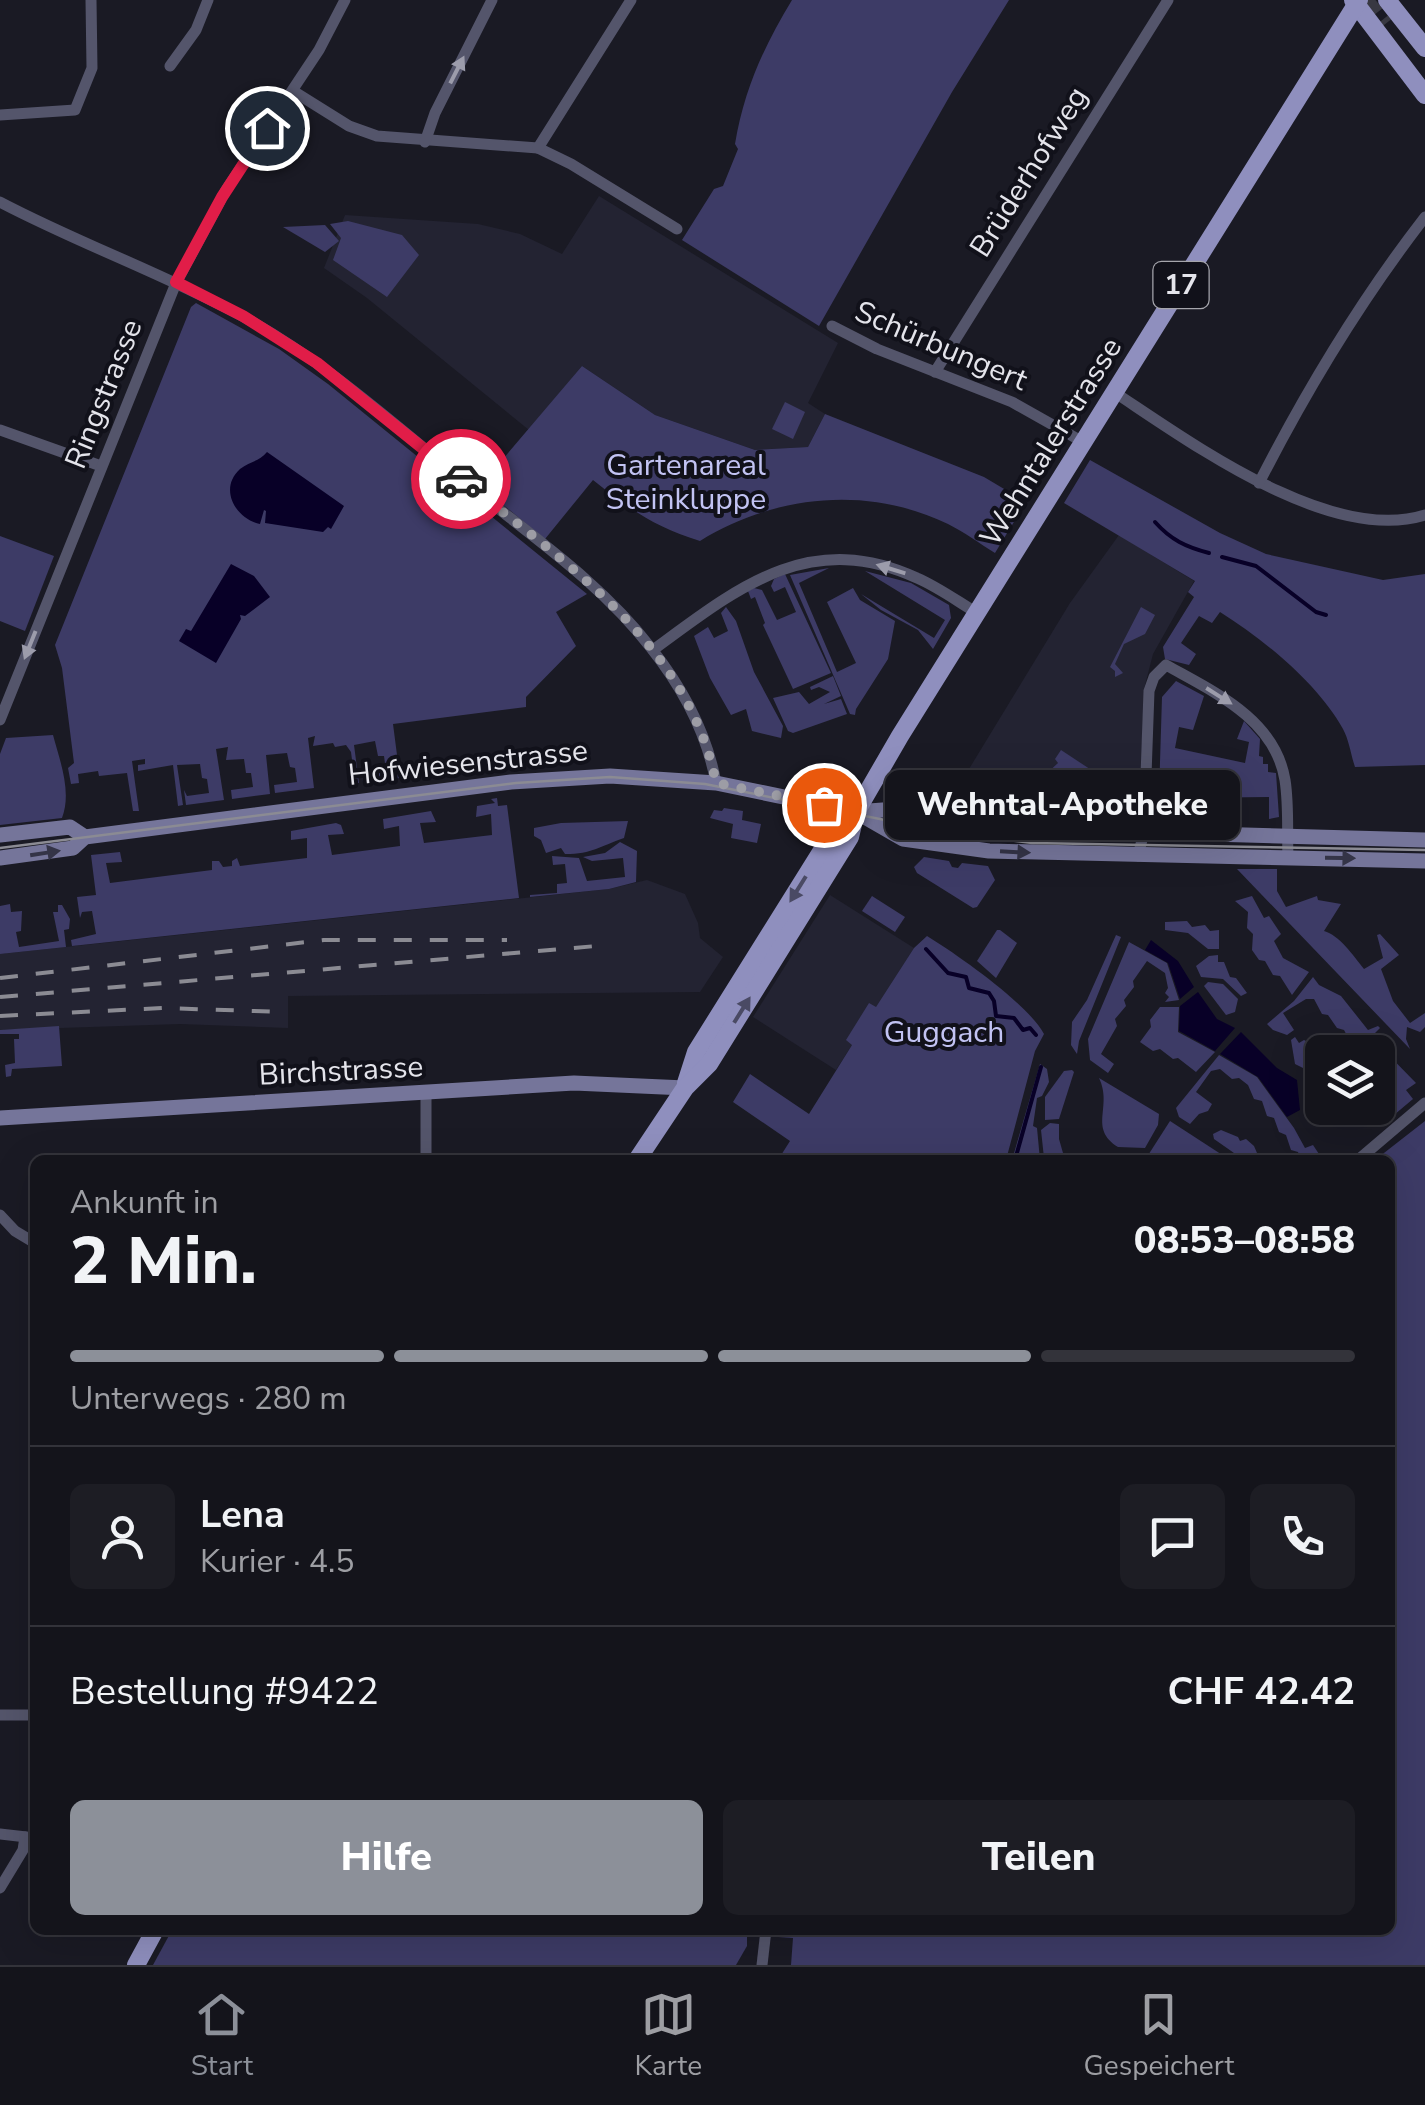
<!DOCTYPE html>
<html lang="de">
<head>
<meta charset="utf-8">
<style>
	:root { --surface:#14141b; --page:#1d1d24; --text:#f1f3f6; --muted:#9d9ea3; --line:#33333a; --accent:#8c9099 }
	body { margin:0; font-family:"Nunito Sans",sans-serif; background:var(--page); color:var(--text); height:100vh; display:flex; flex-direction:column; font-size:38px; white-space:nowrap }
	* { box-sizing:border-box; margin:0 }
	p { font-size:32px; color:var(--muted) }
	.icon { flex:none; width:55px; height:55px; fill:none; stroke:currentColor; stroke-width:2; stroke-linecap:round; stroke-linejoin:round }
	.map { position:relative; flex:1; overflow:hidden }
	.side { position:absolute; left:30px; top:1155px; width:1365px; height:780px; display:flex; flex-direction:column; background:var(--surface); border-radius:15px; box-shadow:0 10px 40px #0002,0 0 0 2px var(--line) }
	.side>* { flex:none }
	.buttons { position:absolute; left:1305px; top:1035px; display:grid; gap:20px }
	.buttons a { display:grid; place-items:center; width:90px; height:90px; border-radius:15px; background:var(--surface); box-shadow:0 10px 40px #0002,0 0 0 2px var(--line); font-size:50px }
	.pin { position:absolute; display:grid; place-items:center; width:85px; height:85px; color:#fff; margin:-42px; border:5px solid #fff; border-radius:50%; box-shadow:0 2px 10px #0007 }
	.courier { position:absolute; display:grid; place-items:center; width:100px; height:100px; margin:-50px; border:8px solid #e11d48; border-radius:50%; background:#fff; color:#222; box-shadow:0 2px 12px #0007 }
	.bubble { position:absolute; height:70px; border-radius:15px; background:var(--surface); box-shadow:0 10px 40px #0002,0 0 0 2px var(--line); font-size:32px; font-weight:800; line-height:70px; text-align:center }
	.head em { font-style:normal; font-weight:800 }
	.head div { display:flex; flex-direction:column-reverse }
	.head { display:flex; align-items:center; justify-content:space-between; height:170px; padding:0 40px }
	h1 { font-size:65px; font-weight:800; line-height:75px }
	.bar { display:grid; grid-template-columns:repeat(4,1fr); gap:15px 10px; align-content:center; height:120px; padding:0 40px }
	.bar i { height:12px; border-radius:8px; background:var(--line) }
	.bar .active { background:var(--accent) }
	.bar p { grid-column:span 4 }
	.line { display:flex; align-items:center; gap:25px; padding:0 40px; border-top:2px solid var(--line) }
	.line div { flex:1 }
	.round { display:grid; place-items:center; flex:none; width:105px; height:105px; border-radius:15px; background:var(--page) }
	.primary-button { display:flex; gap:20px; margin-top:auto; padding:20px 40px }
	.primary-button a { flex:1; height:115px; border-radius:15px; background:var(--accent); color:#fff; font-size:40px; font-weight:800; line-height:115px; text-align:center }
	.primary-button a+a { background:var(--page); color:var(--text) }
	.tabs { display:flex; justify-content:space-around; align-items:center; height:140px; border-top:2px solid var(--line); background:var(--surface); font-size:28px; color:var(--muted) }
	.tabs a { display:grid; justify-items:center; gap:5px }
	.tabs .active { color:var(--accent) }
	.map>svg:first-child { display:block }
	.built { fill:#232332 }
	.green { fill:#3d3b66 }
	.water { fill:#080027 }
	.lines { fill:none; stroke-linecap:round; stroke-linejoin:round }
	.stream { stroke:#080027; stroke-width:4 }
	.primary-tunnel { stroke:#383842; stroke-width:18; stroke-dasharray:18 9; stroke-linecap:butt }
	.street { stroke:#54556b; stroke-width:11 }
	.secondary { stroke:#75759a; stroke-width:15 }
	.primary { stroke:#8f8fbe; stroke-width:18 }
	.tram { stroke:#8b8b93; stroke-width:2.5 }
	.rail { stroke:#8b8b93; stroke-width:4; stroke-dasharray:18 18; stroke-linecap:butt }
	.oneway { fill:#9c9cab }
	.oneway2 { fill:#343447 }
	.oneway3 { fill:#4a4a64 }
	.done { stroke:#9d9da5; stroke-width:10; stroke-dasharray:0 18 }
	.route { stroke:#e11d48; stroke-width:12 }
	.labels { text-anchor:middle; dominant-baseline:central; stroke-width:8; stroke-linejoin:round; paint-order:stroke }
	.shield { fill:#11111a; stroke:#a5a5ac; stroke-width:2.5 }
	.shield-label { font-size:28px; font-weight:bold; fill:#e4e4eb }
	.street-label { font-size:30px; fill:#e4e4eb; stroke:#11111a }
	.park-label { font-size:30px; fill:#c2c3f3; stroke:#11111a }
</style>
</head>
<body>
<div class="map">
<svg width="1425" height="1965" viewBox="0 0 1425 1965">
	<rect width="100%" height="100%" fill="#1a1a24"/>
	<g class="built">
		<path d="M599 196 838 343 808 403 825 414 808 447 755 450 655 415 582 366 529 430 367 298 324 268 345 215 478 224 520 234 562 254Z"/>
		<path d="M1119 535 1194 581 1153 654 1144 689 1139 820 1043 817 962 806 969 769 1070 603Z"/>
		<path d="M647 880 685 894 698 923 700 938 723 957 700 992 288 996V1028L180 1024 0 1030V954L609 889Z"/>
		<path d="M830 895 914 948 836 1070 753 1017Z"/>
	</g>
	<g class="green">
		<path d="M792 0H1009L952 92 819 326 682 240 714 189 723 186 738 149 735 144C744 90 764 46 792 0Z"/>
		<path d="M348 221 402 235 419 255 387 297 333 260 341 238 330 224Z"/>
		<path d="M325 225 339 241 325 252 283 227Z"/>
		<path d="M196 303 279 349 328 384 587 594 556 612 576 646 526 697V707L393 724 400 778 363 782 362 774 386 771 384 756H378L375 741 354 745 359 783H355L351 752 346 745 335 747 333 743 313 746 315 736 308 738 314 788 275 793 274 785 297 782 295 768 290 767 287 753 266 755 270 794 232 799 231 790 253 787 251 773H246L244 759 226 760 228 747 216 749 224 800 186 805 184 790 187 796 209 793 207 779 202 778 200 764 177 765 183 805 178 806 173 765 138 771V765L145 764V759L132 761 139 811H133L127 773 99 776 98 771 78 774 79 783 71 784 68 768 74 763 62 668 55 645 191 307Z"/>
		<path d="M582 366 655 415 755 450 808 447 825 414 984 477 1026 502 995 553C979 543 964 532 948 524 867 485 775 495 700 541 654 527 630 509 593 480L545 539 480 486Z"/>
		<path d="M785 402 805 412 793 439 772 429Z"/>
		<path d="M1090 460 1220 533 1266 554 1383 580 1425 574V765L1355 767C1351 755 1349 740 1343 729 1318 684 1266 641 1220 612L1212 623 1199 616 1181 643 1196 654 1189 665 1165 659 1163 647 1194 597 1188 592 1195 581 1064 503Z"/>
		<path d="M0 536 54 556 25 631 0 621Z"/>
		<path d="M829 568 799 583 837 672 856 663 827 602 853 588 860 600 895 621 888 659 856 709 855 715 850 714 790 575Z"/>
		<path d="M865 571 911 583 949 605 951 618 933 649 918 630 881 610 861 594 934 638 945 620Z"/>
		<path d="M785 574 831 673 793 689 763 625 765 623 755 597 751 599 748 591 754 588 762 590 777 620 796 612 785 587 774 592 771 586 774 579Z"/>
		<path d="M726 607 736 621 754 672 783 726 781 738 752 731 746 709 731 715 710 678 694 636 708 627 714 638 728 631 721 613Z"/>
		<path d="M1141 607 1155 615 1145 634 1124 644 1115 664 1123 673 1115 677V671L1110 667Z"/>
		<path d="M833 676 841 696 824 704 841 699 847 714 793 733 788 731 773 698 799 692 809 704 830 692 819 687 811 690 810 687Z"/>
		<path d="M1176 681 1204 696 1193 730 1179 727 1175 748 1245 763 1249 742 1237 739 1244 721 1260 739 1259 756 1263 757V764H1268V772L1276 773 1279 817 1269 819V797L1181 798V795H1172L1171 818 1159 819 1150 812 1149 801 1159 795 1162 697Z"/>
		<path d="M53 735C60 761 72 792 62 818L0 825V754L6 738Z"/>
		<path d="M1061 750 1108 781 1102 787 1101 816 1051 814V793L995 785 994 778 1001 773 1030 789 1058 763 1055 759Z"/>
		<path d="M497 798 498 806 507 805 519 898 72 946 71 940 96 934 92 911 82 912 80 918 77 897 96 895 91 855 120 852 122 862 106 863 110 883 212 870V861H219L223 867 232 866V861L237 858 240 866 307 858V838L291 840V831L336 823 341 825 344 834 328 835 332 855 400 846 399 826 384 829 383 819 431 811 436 822 420 823 424 843 492 835 491 814 476 817 477 806 495 803 491 799Z"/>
		<path d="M724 808 743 811 742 820 761 824 757 843 731 838 733 824 710 818 714 810 722 811Z"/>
		<path d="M628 821 624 838C600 846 593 854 565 854L561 848 546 853 541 840 534 836V828L561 823Z"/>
		<path d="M620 842 637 851 636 882 609 889 530 897V895L557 893V884L567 883 565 864 553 865 552 856 579 858 587 881 625 877 623 858 592 861 583 857 605 853Z"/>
		<path d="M924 857 949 861 952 867 958 868 962 863 988 866 995 880 977 907 973 908 917 873 914 867Z"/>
		<path d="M1237 869H1277V891L1286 907 1317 896 1318 900 1341 904 1324 931C1339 935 1353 955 1364 969L1383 958 1377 935 1380 934 1399 955 1381 969 1393 1001 1410 1023 1425 1013V1027L1420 1032 1407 1027 1406 1039 1410 1049Z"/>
		<path d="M872 896 905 917 895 932 862 911Z"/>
		<path d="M1252 896 1264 918 1269 916 1281 934 1274 941 1283 958 1309 972 1292 995 1280 976 1273 975 1265 961 1259 960 1252 950 1253 934 1247 928 1248 912 1235 901Z"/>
		<path d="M10 904 11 912 22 911 21 931 16 932 19 947 59 941 53 912H58V905H62L70 919 69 929 64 930 66 947 0 954V906Z"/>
		<path d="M1187 921 1192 927 1205 925 1210 931 1219 930V949H1208L1188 933 1165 930V922Z"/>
		<path d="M997 930H1000L1017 943 996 978 977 961Z"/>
		<path d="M1116 935 1121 937 1079 1041 1077 1054 1071 1045 1072 1022 1087 1000Z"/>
		<path d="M927 936C958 955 1028 1004 1044 1034L1035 1051 1006 1160H778L790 1141 733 1102 750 1074 809 1114 852 1045 846 1040 869 1003 876 1007 914 948Z"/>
		<path d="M1129 942 1167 963 1179 1000 1165 1002 1169 997 1165 993 1168 988 1165 973 1147 961 1133 981 1134 987 1124 1000 1126 1006 1115 1019 1117 1026 1101 1054 1114 1064 1108 1073 1090 1060 1088 1039Z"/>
		<path d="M1218 955V962H1224L1230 977 1236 978 1247 993 1241 996 1223 979 1201 977 1196 966 1209 956Z"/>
		<path d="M1313 977 1319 985 1341 996 1368 1030 1378 1026 1380 1028 1371 1037 1416 1083 1406 1090 1413 1099 1388 1120 1384 1113 1388 1108 1386 1103 1397 1090 1388 1074 1381 1073 1378 1052H1362L1358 1043H1351L1344 1030 1337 1028 1328 1015 1322 1014 1314 999H1306L1283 1013 1294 1030 1287 1035 1273 1030 1267 1024 1294 1001Z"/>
		<path d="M1208 982 1223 984 1238 999 1235 1012 1226 1015 1204 986Z"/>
		<path d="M1160 1007H1179L1178 1032 1215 1052 1196 1072 1178 1058 1173 1059 1160 1049 1153 1051 1140 1042 1151 1027 1150 1020Z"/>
		<path d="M59 1026 62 1066 12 1069 11 1076 6 1077 5 1065 15 1063 14 1039H19V1034H0V1030Z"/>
		<path d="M1295 1037 1299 1043 1304 1040 1314 1045 1322 1060 1307 1070 1295 1064 1291 1040Z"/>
		<path d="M1219 1055 1257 1077 1294 1128 1305 1148 1313 1145 1323 1160H1301L1298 1152 1291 1150 1286 1135 1279 1132 1274 1118 1267 1116 1262 1101 1254 1099 1248 1085 1239 1078 1232 1079 1220 1069 1211 1071 1196 1092 1212 1104 1208 1111 1199 1114 1190 1124 1179 1117 1176 1108Z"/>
		<path d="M1040 1064 1047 1069 1049 1082 1042 1096 1037 1098 1033 1126 1037 1128 1040 1160H1012Z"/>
		<path d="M1072 1070 1074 1072 1059 1119 1045 1120V1097L1064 1071Z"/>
		<path d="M1099 1078 1159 1114 1158 1125 1145 1148 1118 1147C1088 1128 1113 1107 1099 1078Z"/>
		<path d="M1170 1121 1230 1160H1145Z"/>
		<path d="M1425 1121V1965H791L793 1938 778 1937V1930H1390V1160H1375Z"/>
		<path d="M1050 1123 1059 1124V1139L1065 1160 1044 1158 1041 1130Z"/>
		<path d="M1221 1130 1238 1137 1240 1141 1246 1139 1254 1146 1260 1160H1244L1214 1139 1213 1134Z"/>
		<path d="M172 1930H747V1946L736 1965H153Z"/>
	</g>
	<g class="water">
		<path d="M267 452 344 506 331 529 328 527 323 532 265 523 266 511 264 510 260 524C236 519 218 489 240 469 250 461 259 462 267 452Z"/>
		<path d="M231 564 254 576 270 597 245 616 240 615 241 619 216 663 179 641 186 629 191 631Z"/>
		<path d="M1151 940 1178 961 1194 987 1180 999 1168 963 1145 950Z"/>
		<path d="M1198 992 1217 1019 1235 1028 1215 1051 1179 1031 1180 1006Z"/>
		<path d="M1241 1032 1277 1068 1297 1080 1300 1110 1287 1117 1258 1077 1220 1054Z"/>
	</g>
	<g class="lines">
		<g class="stream">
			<path d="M1155 522C1171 540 1186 547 1209 553"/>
			<path d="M1222 557 1256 566 1316 612 1326 615"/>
			<path d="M926 949 948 973 966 977 969 988 989 993 994 1001 996 1016 1014 1018 1023 1030 1030 1028 1036 1035"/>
			<path d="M1015 1160 1041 1067"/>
		</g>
		<path class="primary-tunnel" d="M1364 0 1384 25"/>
		<g class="street">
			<path d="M170 66 196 30 208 0"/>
			<path d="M293 91 349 126 377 136 538 148 571 164 677 229"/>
			<path d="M0 115 75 110 92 68 91 0"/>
			<path d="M425 142 435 113 492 0"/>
			<path d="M538 148 631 0"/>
			<path d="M0 202C78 243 162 273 240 315 324 360 397 427 471 487 533 537 602 584 651 648 682 687 707 734 716 783"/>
			<path d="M832 326 877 349 1012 402 1083 442"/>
			<path d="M935 372 1168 0"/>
			<path d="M1114 392C1190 442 1330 545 1425 515"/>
			<path d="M0 430 101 466"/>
			<path d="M1259 483C1307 389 1360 301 1425 217"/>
			<path d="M653 650C736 589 809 528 917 578 938 587 957 601 977 613"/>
			<path d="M0 720 176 283 226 190 319 50 345 0"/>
			<path d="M1138 856 1144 832 1149 691 1154 677 1166 665C1214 692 1275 719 1285 780 1289 805 1287 832 1288 857"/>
			<path d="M426 1093V1160"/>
			<path d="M1358 1160 1425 1103"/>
			<path d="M0 1215 15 1231 35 1243"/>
			<path d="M0 1715H35"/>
			<path d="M0 1834 35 1838"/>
			<path d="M0 1888 23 1850 25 1837"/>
			<path d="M762 1965 766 1930"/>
		</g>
		<g class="secondary">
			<path d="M856 812 903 839 989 851 1425 861"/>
			<path d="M0 835 70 827 85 837"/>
			<path d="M0 858 73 848 85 837 511 782 610 776 716 783 856 812 909 808 1035 829 1425 840"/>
			<path d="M0 1118 574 1083 685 1088"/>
		</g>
		<g class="primary">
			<path d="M1353 0 1425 95"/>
			<path d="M1387 0 1425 48"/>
			<path d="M686 1083 696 1052 821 852 835 830 856 812"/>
			<path d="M637 1160 685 1088 709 1064 850 837 856 812 900 736 1359 0"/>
			<path d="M136 1965 155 1930"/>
		</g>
		<path class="tram" d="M0 848 516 783 610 777 705 784 950 833 1032 843 1425 850"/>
		<g class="rail">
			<path d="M0 978 324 940H507"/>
			<path d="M0 997 608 945"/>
			<path d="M0 1016 162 1008 286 1012"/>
		</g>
	</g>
	<defs><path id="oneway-solid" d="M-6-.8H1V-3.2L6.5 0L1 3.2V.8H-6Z" transform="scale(2.5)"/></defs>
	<g class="oneway">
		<use href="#oneway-solid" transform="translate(457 70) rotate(-63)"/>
		<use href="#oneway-solid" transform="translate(891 569) rotate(-163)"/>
		<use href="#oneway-solid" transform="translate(30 645) rotate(112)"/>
		<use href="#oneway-solid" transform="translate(1219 696) rotate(32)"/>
	</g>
	<g class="oneway2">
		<use href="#oneway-solid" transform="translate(1015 852) rotate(3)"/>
		<use href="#oneway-solid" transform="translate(45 853) rotate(-9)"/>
		<use href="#oneway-solid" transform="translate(1340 858) rotate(1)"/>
	</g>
	<g class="oneway3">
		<use href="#oneway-solid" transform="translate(798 889) rotate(122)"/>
		<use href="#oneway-solid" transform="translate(742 1010) rotate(-58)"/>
	</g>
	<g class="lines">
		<path class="done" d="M461 479C564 562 689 644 716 783L824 805"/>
		<path class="route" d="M267 128 222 197 176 282 243 316 317 363 461 479"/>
	</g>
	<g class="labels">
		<rect class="shield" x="1153.5" y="262" width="55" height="46" rx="8"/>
		<g class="shield-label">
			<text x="1181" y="285">17</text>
		</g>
		<g class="street-label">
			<text transform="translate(1029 172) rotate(-58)">Brüderhofweg</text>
			<text transform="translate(941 346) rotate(23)">Schürbungert</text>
			<text transform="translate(104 394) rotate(-68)">Ringstrasse</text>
			<text transform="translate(1051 442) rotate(-58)">Wehntalerstrasse</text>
			<text transform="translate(468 763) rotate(-6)">Hofwiesenstrasse</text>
			<text transform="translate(341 1071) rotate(-3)">Birchstrasse</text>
		</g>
		<g class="park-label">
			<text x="686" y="465">Gartenareal<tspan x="686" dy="34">Steinkluppe</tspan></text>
			<text x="944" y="1032">Guggach</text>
		</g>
	</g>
</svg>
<div class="buttons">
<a><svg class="icon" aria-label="layers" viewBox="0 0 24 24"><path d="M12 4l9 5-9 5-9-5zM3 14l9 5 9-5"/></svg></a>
</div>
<div class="pin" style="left:824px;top:805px;background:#ea580c"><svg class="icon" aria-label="bag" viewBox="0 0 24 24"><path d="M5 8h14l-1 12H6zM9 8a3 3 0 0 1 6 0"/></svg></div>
<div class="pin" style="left:267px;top:128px;background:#1f2937"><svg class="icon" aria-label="home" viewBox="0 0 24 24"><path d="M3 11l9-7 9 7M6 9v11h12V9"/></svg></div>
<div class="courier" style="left:461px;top:479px"><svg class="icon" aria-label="car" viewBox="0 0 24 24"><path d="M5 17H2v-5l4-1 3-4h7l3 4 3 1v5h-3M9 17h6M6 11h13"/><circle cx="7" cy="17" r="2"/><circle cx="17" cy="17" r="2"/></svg></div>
<div class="bubble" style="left:885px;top:770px;width:355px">Wehntal-Apotheke</div>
<section class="side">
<div class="head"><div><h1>2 Min.</h1><p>Ankunft in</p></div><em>08:53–08:58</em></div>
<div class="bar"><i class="active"></i><i class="active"></i><i class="active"></i><i></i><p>Unterwegs · 280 m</p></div>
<div class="line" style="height:180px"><a class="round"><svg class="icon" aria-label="person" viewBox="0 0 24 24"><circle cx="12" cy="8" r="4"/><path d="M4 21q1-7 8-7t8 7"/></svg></a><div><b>Lena</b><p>Kurier · 4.5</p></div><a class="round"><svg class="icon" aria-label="chat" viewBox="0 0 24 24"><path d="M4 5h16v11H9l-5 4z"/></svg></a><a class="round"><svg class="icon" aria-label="phone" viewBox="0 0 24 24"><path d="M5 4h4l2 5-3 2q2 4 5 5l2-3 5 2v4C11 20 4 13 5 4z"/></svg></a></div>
<div class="line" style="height:130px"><div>Bestellung #9422</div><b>CHF 42.42</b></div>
<div class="primary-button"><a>Hilfe</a><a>Teilen</a></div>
</section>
</div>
<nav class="tabs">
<a class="active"><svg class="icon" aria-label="home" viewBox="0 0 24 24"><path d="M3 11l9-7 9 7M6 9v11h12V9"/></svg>Start</a>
<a><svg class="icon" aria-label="map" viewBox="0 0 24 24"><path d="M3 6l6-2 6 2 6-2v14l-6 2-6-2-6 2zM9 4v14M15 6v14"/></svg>Karte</a>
<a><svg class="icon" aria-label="saved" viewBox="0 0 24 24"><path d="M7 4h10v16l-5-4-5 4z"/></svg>Gespeichert</a>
</nav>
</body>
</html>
